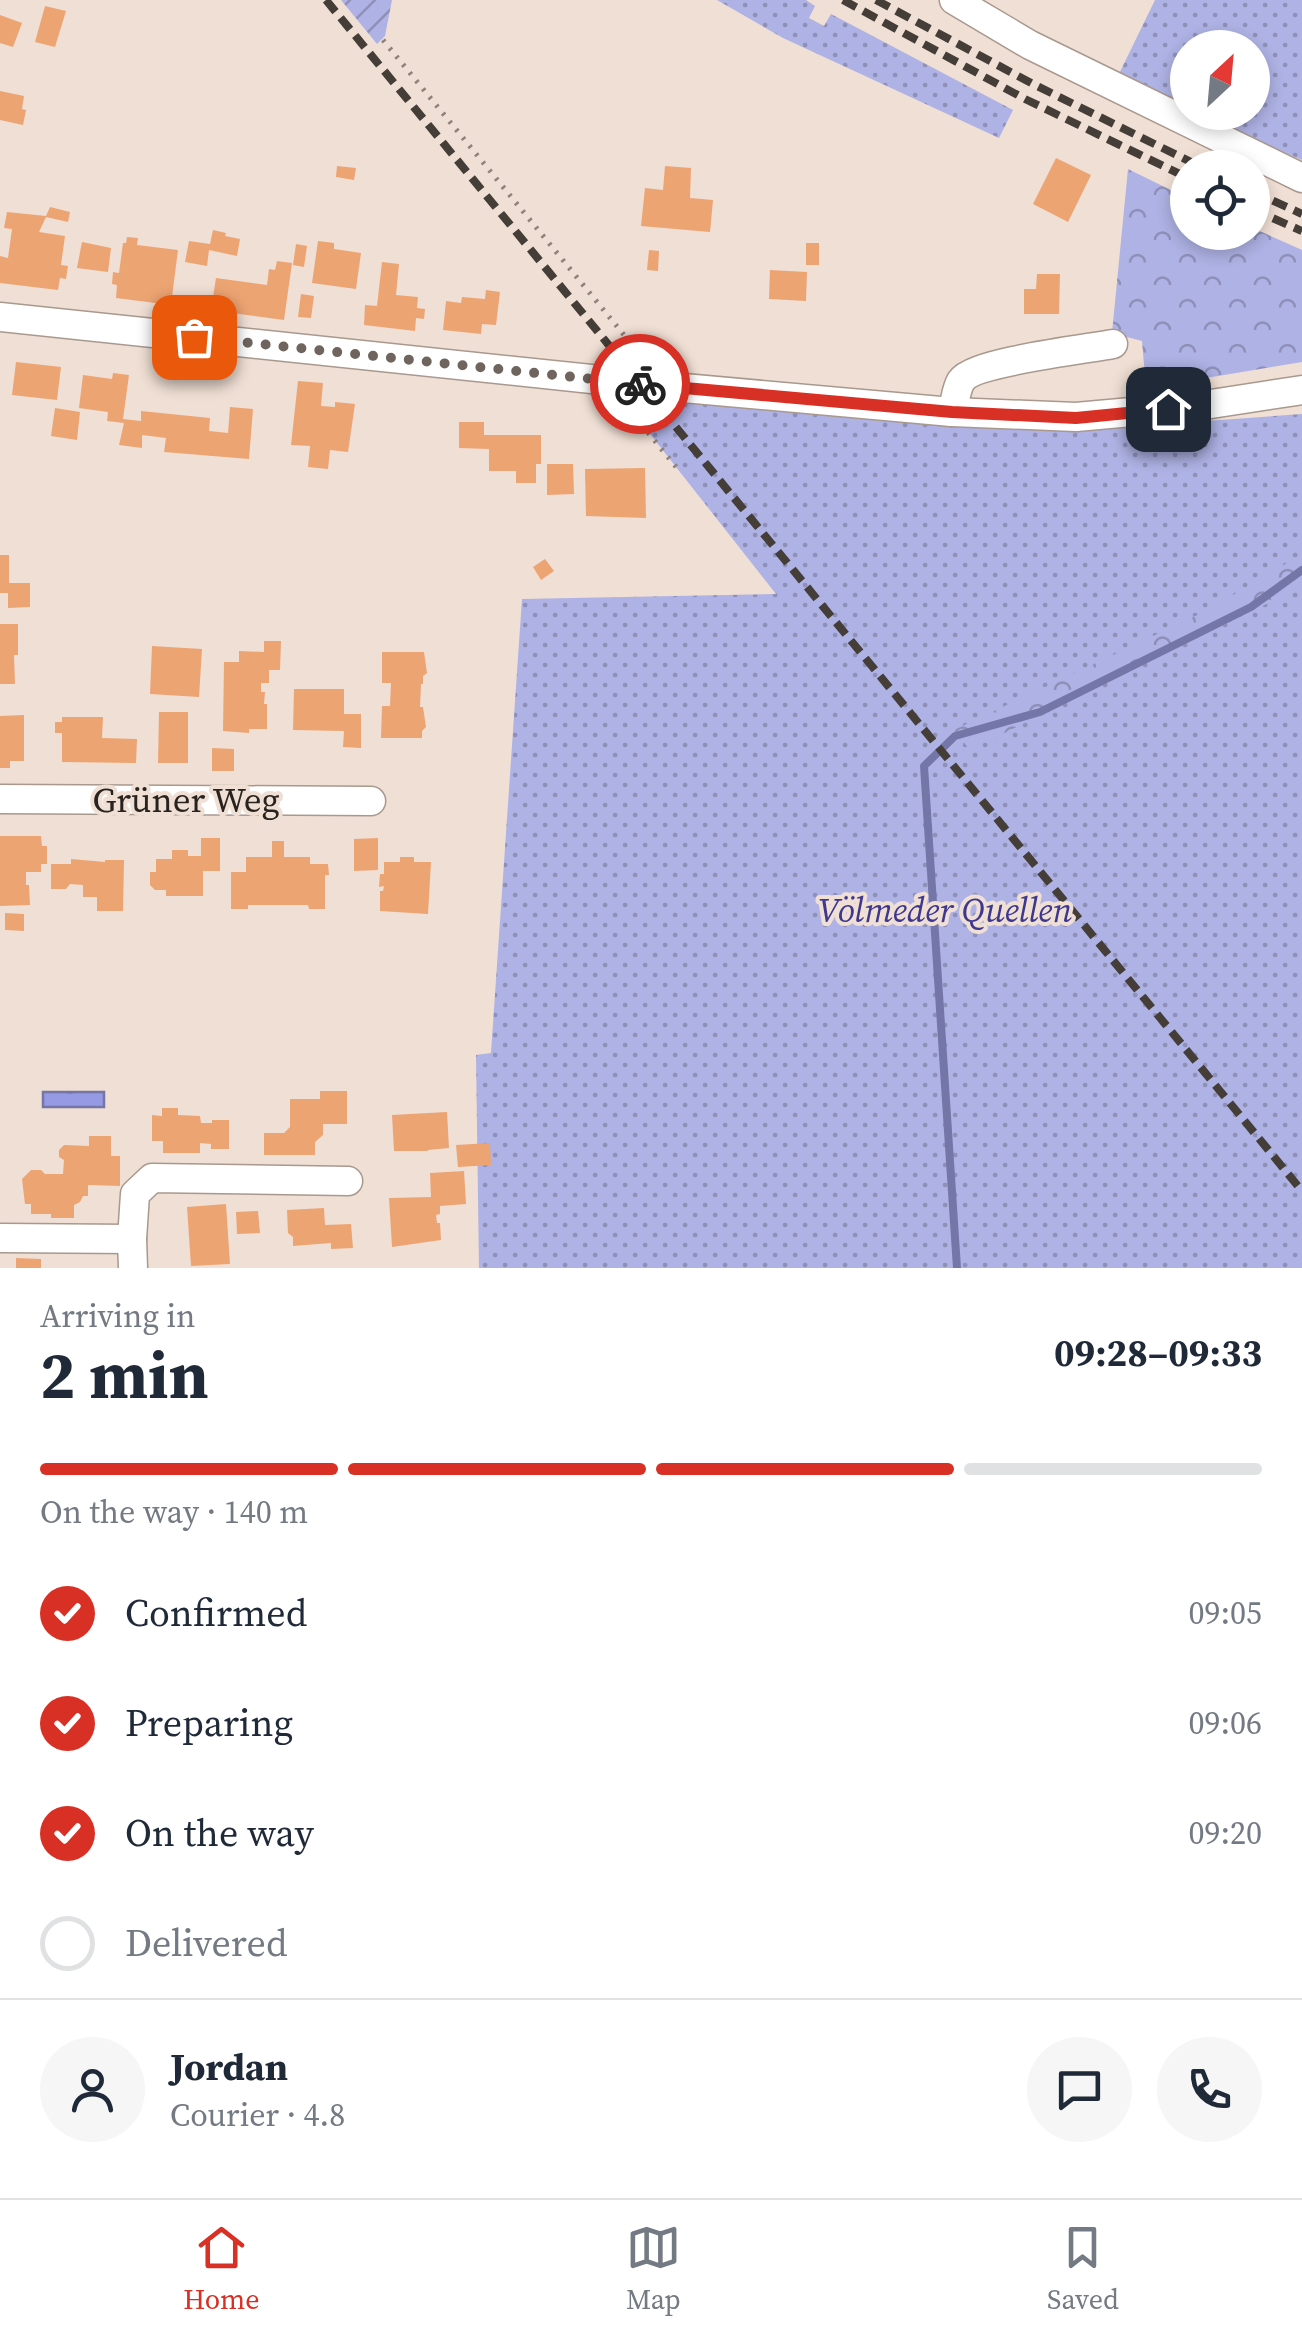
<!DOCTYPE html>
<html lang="en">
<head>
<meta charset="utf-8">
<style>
	:root { --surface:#fff; --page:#f6f6f7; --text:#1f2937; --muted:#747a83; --line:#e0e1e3; --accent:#d93025 }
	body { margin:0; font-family:"Source Serif 4",serif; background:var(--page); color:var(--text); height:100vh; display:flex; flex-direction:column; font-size:38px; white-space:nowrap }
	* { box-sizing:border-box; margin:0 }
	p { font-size:32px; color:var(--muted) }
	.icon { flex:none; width:55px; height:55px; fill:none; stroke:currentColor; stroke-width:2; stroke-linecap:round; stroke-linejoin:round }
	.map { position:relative; height:1268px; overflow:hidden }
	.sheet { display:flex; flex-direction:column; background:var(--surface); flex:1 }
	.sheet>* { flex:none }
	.needle { width:65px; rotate:26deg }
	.tools { position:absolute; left:1170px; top:30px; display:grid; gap:20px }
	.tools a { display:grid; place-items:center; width:100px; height:100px; border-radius:50%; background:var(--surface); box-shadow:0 5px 15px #0003; font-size:50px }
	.pin { position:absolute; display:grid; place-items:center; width:85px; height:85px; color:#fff; margin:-42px; border-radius:20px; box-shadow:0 5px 15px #0006 }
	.courier { position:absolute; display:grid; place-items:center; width:100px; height:100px; margin:-50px; border:8px solid #d93025; border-radius:50%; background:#fff; color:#222; box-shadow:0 2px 12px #0007 }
	.head em { font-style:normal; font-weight:700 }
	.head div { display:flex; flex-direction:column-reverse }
	.head { display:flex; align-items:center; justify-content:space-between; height:170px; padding:0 40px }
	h1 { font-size:65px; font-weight:700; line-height:75px }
	.bar { display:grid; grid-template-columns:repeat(4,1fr); gap:15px 10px; align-content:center; height:120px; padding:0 40px }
	.bar i { height:12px; border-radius:8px; background:var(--line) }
	.bar .current { background:var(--accent) }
	.bar p { grid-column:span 4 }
	.line { display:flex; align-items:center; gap:25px; padding:0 40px; border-top:2px solid var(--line) }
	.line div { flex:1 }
	.round { display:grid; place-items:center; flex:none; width:105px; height:105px; border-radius:52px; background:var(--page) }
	ol { padding:0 40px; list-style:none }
	li { display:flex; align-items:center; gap:30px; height:110px }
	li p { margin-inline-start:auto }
	li .icon { padding:10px; border-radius:50%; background:var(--accent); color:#fff; stroke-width:4 }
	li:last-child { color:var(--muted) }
	li i { width:55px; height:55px; border:5px solid var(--line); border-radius:50% }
	.tab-bar { display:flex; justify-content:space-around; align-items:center; height:140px; border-top:2px solid var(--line); background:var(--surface); font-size:28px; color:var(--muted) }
	.tab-bar a { display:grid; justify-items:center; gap:5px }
	.tab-bar .current { color:var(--accent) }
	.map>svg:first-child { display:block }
	.grass { fill:url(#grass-dots) }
	.forest { fill:url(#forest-crowns) }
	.garden { fill:url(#garden-furrows) }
	.water { fill:url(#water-waves); stroke:#7576a8; stroke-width:2.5 }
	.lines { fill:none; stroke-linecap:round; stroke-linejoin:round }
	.stream { stroke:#7576a8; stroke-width:8 }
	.building { fill:#eda473 }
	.street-casing { stroke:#a8988e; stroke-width:31 }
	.path { stroke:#8e827b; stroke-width:5; stroke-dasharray:2.5 8; stroke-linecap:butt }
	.street { stroke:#fff; stroke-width:28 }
	.rail { stroke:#453d38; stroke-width:8; stroke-dasharray:15 8; stroke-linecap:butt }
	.done { stroke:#6f655e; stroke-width:10; stroke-dasharray:0 18 }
	.route { stroke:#d93025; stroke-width:12 }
	.labels { text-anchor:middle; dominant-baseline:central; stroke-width:8; stroke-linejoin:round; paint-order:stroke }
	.street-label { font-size:35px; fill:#29231f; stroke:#f0dfd4 }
	.park-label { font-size:35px; font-style:italic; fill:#3e378e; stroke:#f0dfd4 }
</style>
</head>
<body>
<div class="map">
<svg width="1302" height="1268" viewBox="0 0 1302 1268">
	<defs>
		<pattern id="grass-dots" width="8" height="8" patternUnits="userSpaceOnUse" patternTransform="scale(2.5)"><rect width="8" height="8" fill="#aeb2e4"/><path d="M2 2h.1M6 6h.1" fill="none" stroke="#8e90b8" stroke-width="1.8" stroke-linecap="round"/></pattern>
		<pattern id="forest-crowns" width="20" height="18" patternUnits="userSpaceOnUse" patternTransform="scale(2.5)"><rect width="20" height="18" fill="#aeb2e4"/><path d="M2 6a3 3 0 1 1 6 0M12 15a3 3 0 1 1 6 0" fill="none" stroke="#8e90b8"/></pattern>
		<pattern id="garden-furrows" width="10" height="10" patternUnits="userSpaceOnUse" patternTransform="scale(2.5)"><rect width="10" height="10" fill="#aeb2e4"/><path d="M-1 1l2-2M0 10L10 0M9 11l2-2" fill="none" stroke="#8e90b8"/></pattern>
		<pattern id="water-waves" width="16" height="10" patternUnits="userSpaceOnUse" patternTransform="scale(2.5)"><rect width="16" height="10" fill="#9699e3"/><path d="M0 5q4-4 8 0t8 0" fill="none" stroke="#7a7cb7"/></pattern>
	</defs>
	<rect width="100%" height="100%" fill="#f0dfd4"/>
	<g class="grass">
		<path d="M717 0H806L815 6 809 18 824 26 831 14 1013 110 999 138 783 38Z"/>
		<path d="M1155 0H1302V160L1195 113 1252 112V48H1188L1187 109 1117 78Z"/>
		<path d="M651 399 1164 424 1302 414V1268H479L476 1055 491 1053 522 599 776 594 628 406Z"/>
	</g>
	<g class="forest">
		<path d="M1128 169 1187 198 1188 232H1252L1253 228 1302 250V362L1146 388 1142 341 1112 333Z"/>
		<path d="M1302 554V641L1299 588 970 750 954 730 1206 611Z"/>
	</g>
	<path class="garden" d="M341 0H392L385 36 377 44Z"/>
	<rect class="water" x="43" y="1092" width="61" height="15"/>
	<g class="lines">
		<path class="stream" d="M957 1268 924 766 955 736 1040 712 1251 607 1302 570"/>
	</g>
	<g class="building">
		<path d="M45 6 66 11 55 47 35 42Z"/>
		<path d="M0 15 22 23 13 47 0 43Z"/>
		<path d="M0 91 24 96 22 109 26 110 23 125 0 120Z"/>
		<path d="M1056 158 1091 175 1068 222 1033 204Z"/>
		<path d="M337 166 356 168 354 180 336 177Z"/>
		<path d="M665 166 691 168 690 198 713 200 710 232 641 226 645 188 663 190Z"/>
		<path d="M50 207 70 212 68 222 46 217 39 232 65 236 61 265 68 266 66 279 60 278 58 290 0 283V256L8 258 12 229 4 228 7 212 46 216Z"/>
		<path d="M213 230 226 233 225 236 240 239 237 256 209 250 207 266 185 262 189 241 210 244Z"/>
		<path d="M127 237 138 238 137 245 178 250 171 305 116 298 117 285 112 284 113 272 119 273 123 243H126Z"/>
		<path d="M318 241 334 243V249L361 253 356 289 312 283Z"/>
		<path d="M82 242 111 248 108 272 77 268Z"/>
		<rect x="806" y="243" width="13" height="22"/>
		<path d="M296 244 307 246 304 267 293 265Z"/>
		<path d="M649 250 659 251 658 271 647 270Z"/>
		<path d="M277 261 292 263 284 320 211 310 216 278 267 285 269 269 275 270Z"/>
		<path d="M382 262 399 264 396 295 418 297 417 308 425 309 424 319 416 318 415 331 364 325 365 305 377 306Z"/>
		<path d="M770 270 807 272 806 301 769 299Z"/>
		<path d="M1037 274H1060L1059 314H1024V289H1036Z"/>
		<path d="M486 290 500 292 496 325 482 324 481 334 443 330 446 301 461 303 462 297 485 299Z"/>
		<path d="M301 294 314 296 311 318 298 317Z"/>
		<path d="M16 362 61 367 57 400 12 395Z"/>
		<path d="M113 373 129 375 123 419 141 421V411L210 418 209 431 228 433 230 407 253 409 249 459 164 452 166 438 142 435V448L119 445 124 423 107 421 108 412 79 408 83 375 112 379Z"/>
		<path d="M298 381 323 383 321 406 335 407V402L355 404 348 452 330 450 328 469 308 467 310 446 291 445Z"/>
		<path d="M55 408 80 412 77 440 51 436Z"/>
		<path d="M459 422H484V435H541V464H536V483H516V471H489V449L459 448Z"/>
		<path d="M547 464H573L574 494 547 495Z"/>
		<path d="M645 468 646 518 586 516 585 469Z"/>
		<path d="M0 555H9V583H30V607L8 608V593H0Z"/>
		<path d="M545 559 554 571 541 580 533 567Z"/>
		<path d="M0 624H18V655H14L15 684H0Z"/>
		<path d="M264 641H281L280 670H269V683H261V692H265L264 704H267V729H249V733L223 731 224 662H239V651L264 652Z"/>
		<path d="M152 646 202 649 199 697 150 694Z"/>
		<path d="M382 652H424L427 673 423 676V684H421L420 707H423L426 727 422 731V738H381L382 706H390L391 683H382Z"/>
		<path d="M294 689H344V714H361V748L343 747 344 731 293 730Z"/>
		<path d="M159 712H188V763H158Z"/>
		<path d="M24 715V761H10V768H0V716Z"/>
		<path d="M62 717H103L102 738 137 739 136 763 62 762V733H55V722H62Z"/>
		<path d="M212 748 234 749V771H212Z"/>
		<path d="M0 836H41L42 846H47V864H41V872H26V885H29L30 905 0 906Z"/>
		<path d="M201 838H220V871H203V896H166V890H155L150 885V872H156V859H172V850H188V856H201Z"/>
		<path d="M378 838V870L354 871V839Z"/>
		<path d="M272 841H284V857H310V864H328L329 875H325V909H309L308 905H248V909H231V872H246V857H272Z"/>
		<path d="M400 857H414V862H431L428 914 380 911V891H383L384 886 379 887 380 874H384V862H400Z"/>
		<path d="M71 859 105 862V860H124L123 911H97V897H83V885L70 884 66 889H51V864H71Z"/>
		<path d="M5 913 24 914V931L5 930Z"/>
		<path d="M320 1091H347V1124H323V1135L315 1142V1155H264V1133H284L290 1127V1099H320Z"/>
		<path d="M162 1108H178V1115L200 1116 201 1123H212V1120H229V1149H211V1144L200 1143V1153H163V1141H152V1115L162 1116Z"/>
		<path d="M447 1112 449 1148 428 1150V1151H394L392 1115Z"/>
		<path d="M89 1136H111V1156H120V1186L88 1185V1196H83L80 1202 74 1205V1218H51V1214H31V1204H25L22 1179 31 1170H41L45 1174H63L64 1160 59 1157V1150L64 1145 89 1146Z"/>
		<path d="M490 1143 491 1165 458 1167 456 1145Z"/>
		<path d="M464 1171 466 1204 440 1206V1214L436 1215 437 1223H440L441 1240 392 1247 389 1198 431 1197 430 1173Z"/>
		<path d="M226 1204 230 1264 191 1266 187 1207Z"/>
		<path d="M324 1208 325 1225 351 1224 353 1248 331 1249V1243L293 1246V1237L288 1233 287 1210Z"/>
		<path d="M258 1211 260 1233 237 1234 236 1212Z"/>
		<path d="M16 1258 41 1259V1268H16Z"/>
	</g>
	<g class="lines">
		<g class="street-casing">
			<g id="street">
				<path d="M954 0 1030 45 1302 178"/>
				<path d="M0 317 639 384 952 412 1076 417 1198 406 1302 390"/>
				<path d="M952 412C955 403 956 389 961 381 973 362 1087 349 1113 344"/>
				<path d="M0 799 371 801"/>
				<path d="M0 1238 132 1239"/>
				<path d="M133 1268 132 1239 135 1194 152 1178 348 1181"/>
			</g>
		</g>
		<g class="path">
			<path d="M383 40 642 357"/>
			<path d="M628 408 677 468"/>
		</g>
		<use href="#street" class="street"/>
		<g class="rail">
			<path d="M326 0 1302 1191"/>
			<path d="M843 0 1025 99 1188 178"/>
			<path d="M876 0 1033 84 1203 168"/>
			<path d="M1252 191 1302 214"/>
			<path d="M1252 209 1302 231"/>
		</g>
	</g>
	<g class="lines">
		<path class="done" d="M194 337 640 384"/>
		<path class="route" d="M640 384 952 412 1076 418 1168 409"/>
	</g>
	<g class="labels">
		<g class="street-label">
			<text x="186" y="800">Grüner Weg</text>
		</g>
		<g class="park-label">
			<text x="945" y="910">Völmeder Quellen</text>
		</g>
	</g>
</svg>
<div class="tools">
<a><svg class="needle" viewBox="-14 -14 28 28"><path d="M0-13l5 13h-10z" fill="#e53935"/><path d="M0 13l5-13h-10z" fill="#747a83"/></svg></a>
<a><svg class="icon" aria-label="locate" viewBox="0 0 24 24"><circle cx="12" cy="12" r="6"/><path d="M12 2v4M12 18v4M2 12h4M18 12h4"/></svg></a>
</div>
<div class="pin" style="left:194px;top:337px;background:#ea580c"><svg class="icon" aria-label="bag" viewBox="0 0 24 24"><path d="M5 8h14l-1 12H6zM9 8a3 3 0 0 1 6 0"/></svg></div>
<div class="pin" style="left:1168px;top:409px;background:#1f2937"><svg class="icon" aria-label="home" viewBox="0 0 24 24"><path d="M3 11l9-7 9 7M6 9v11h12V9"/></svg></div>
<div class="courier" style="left:640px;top:384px"><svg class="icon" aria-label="bike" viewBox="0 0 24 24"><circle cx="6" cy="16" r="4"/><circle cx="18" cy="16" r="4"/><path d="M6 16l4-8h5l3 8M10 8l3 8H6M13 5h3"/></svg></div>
</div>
<section class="sheet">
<div class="head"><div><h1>2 min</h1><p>Arriving in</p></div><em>09:28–09:33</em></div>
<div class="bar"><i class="current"></i><i class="current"></i><i class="current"></i><i></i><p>On the way · 140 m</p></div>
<ol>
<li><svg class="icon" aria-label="check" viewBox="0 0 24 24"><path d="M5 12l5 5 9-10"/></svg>Confirmed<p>09:05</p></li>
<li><svg class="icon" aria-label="check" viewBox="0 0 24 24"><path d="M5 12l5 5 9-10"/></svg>Preparing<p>09:06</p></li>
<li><svg class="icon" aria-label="check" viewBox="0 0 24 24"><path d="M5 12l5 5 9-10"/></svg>On the way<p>09:20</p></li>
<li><i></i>Delivered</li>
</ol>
<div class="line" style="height:180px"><a class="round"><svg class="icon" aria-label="person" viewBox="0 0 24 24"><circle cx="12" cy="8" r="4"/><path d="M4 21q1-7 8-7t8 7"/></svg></a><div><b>Jordan</b><p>Courier · 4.8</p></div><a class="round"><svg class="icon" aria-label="chat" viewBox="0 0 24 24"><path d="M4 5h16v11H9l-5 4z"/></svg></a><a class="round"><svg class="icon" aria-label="phone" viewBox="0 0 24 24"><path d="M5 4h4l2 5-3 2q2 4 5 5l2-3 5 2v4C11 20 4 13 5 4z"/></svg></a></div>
</section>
<nav class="tab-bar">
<a class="current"><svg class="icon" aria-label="home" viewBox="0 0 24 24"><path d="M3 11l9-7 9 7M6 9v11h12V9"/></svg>Home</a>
<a><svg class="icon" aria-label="map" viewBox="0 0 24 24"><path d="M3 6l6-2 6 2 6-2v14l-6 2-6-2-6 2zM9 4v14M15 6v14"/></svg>Map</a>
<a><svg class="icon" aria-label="saved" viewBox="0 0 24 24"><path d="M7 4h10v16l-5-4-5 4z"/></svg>Saved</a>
</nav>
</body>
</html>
